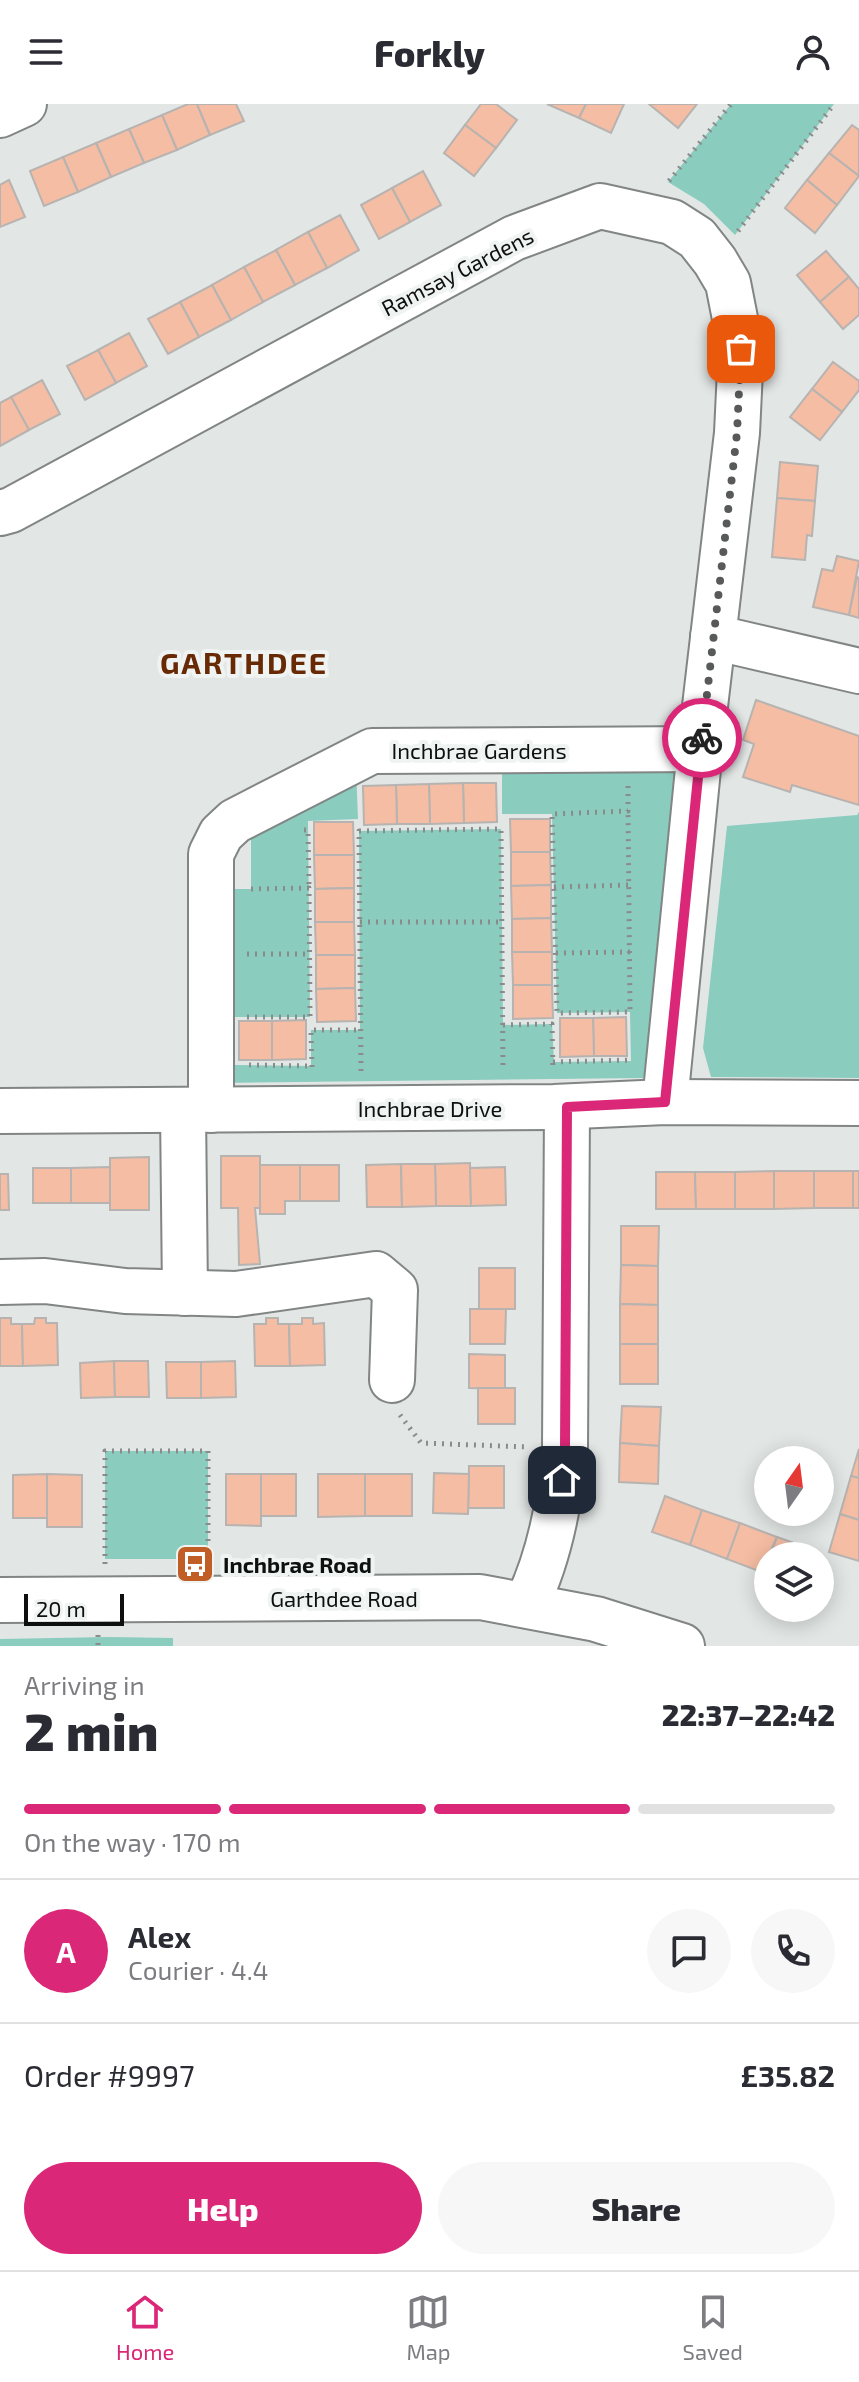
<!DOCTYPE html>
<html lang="en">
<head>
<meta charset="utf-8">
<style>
	:root { --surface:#fff; --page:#f7f7f7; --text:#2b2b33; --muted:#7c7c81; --line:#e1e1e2; --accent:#db2777 }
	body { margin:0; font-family:"Exo 2",sans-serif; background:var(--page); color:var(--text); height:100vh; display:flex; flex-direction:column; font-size:30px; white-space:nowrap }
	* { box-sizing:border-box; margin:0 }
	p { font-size:26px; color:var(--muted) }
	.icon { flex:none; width:44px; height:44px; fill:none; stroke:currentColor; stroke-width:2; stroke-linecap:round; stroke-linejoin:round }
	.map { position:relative; height:1542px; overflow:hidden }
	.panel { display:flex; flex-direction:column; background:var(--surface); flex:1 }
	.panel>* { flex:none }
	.needle { width:52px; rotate:14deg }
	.tools { position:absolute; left:754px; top:1342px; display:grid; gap:16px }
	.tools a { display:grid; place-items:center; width:80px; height:80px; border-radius:50%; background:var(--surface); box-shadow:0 4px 20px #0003; font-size:40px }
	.scale { position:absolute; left:24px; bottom:20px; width:100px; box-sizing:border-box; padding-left:8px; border:4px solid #0e0f0f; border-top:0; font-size:22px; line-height:28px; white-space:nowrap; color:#0e0f0f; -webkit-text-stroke:6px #eff4f2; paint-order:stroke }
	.pin { position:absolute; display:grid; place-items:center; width:68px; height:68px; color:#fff; margin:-34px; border-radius:16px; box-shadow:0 4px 12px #0006 }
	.courier { position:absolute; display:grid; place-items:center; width:80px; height:80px; margin:-40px; border:6px solid #db2777; border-radius:50%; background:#fff; color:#222; box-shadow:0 2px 10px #0007 }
	.overview em { font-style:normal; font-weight:800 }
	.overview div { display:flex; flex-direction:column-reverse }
	.overview { display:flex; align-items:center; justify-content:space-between; height:136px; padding:0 24px }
	h1 { font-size:52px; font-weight:800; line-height:60px }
	.bar { display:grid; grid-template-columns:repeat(4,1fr); gap:12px 8px; align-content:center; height:96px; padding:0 24px }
	.bar i { height:10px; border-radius:6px; background:var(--line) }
	.bar .on { background:var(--accent) }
	.bar p { grid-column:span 4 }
	.line { display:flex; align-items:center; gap:20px; padding:0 24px; border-top:2px solid var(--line) }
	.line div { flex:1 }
	.round { display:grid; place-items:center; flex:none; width:84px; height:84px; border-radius:42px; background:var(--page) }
	.cta { display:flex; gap:16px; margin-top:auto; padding:16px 24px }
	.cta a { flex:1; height:92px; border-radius:48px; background:var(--accent); color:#fff; font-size:32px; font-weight:800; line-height:92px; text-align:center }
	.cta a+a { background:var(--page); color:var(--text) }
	header { display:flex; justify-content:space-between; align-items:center; height:104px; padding:0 24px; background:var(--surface); font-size:36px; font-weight:800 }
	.tab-bar { display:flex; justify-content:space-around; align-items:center; height:112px; border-top:2px solid var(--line); background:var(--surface); font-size:22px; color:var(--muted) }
	.tab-bar a { display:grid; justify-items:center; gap:4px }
	.tab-bar .on { color:var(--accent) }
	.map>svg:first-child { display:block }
	.green { fill:#8accbe }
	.building { fill:#f5bda3; stroke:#b7b3b1; stroke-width:2 }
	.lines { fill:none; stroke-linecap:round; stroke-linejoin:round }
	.minor-casing { stroke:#818584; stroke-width:48 }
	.path { stroke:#8a8c8c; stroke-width:5; stroke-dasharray:2 6; stroke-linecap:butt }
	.minor { stroke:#fff; stroke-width:44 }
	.done { stroke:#585a5a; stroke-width:8; stroke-dasharray:0 14.4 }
	.route { stroke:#db2777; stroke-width:10 }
	.labels { text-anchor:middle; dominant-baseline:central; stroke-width:8; stroke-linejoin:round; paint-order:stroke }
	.street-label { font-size:22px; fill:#0e0f0f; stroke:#eff4f2 }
	.poi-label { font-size:22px; font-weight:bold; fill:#0e0f0f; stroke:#eff4f2; text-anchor:start }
	.district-label { font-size:30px; font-weight:bold; letter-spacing:2px; fill:#682a04; stroke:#eff4f2 }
</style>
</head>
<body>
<header><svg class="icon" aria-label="menu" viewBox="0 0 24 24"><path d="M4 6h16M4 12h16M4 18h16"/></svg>Forkly<svg class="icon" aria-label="person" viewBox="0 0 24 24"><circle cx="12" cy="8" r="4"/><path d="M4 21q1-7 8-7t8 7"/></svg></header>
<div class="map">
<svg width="859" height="1542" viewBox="0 0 859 1542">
	<rect width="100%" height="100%" fill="#e2e6e5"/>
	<g class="green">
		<path d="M731 0H834L735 131 704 100 668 78Z"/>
		<path d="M502 653 684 666 651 965 643 974 220 979 217 785H251V733L356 664 358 715 308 717 310 913H234V961L311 962V926H360L359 727 501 725 503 921 552 920 554 958 631 957 630 908 557 909 552 710H502Z"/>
		<path d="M859 708V974L711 973 703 944 727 722 857 711Z"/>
		<rect x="105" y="1347" width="103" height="108"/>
		<path d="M109 1533 173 1534V1542H0V1535Z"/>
	</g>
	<g class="building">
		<path d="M188 0H197L210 31 177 46 162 11Z"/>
		<path d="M197 0H236L244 17 210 31Z"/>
		<path d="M481 0H496L517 16 496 44 465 21Z"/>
		<path d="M547 0H586L579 14Z"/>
		<path d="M586 0H624L611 29 579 14Z"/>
		<path d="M649 0H697L678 24Z"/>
		<path d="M162 11 177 46 144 59 129 25Z"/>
		<path d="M465 21 496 44 474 72 444 49Z"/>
		<path d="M852 21 859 26V72L829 49Z"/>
		<path d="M129 25 144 59 111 73 96 39Z"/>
		<path d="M96 39 111 73 78 88 63 53Z"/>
		<path d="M829 49 859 72 837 101 807 76Z"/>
		<path d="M63 53 78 88 44 102 30 67Z"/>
		<path d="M423 67 441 101 410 118 392 84Z"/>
		<path d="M9 76 25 113 0 123V81Z"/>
		<path d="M807 76 837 101 815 129 785 104Z"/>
		<path d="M392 84 410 118 379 135 361 101Z"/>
		<path d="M340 111 359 146 327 164 308 128Z"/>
		<path d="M308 128 327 164 295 181 276 146Z"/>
		<path d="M276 146 295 181 263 198 244 163Z"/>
		<path d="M826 147 849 173 820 198 797 171Z"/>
		<path d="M244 163 263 198 231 216 212 181Z"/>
		<path d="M849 173 859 185V211L843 225 820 198Z"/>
		<path d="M212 181 231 216 199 233 180 198Z"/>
		<path d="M180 198 199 233 168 250 148 215Z"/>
		<path d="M129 229 147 262 116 279 98 246Z"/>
		<path d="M98 246 116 279 85 296 67 262Z"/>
		<path d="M833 258 859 277V286L842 308 812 285Z"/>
		<path d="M42 276 60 310 29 326 11 293Z"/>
		<path d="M812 285 842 308 820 336 790 313Z"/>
		<path d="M11 293 29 326 0 342V299Z"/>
		<path d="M780 358 818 362 815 397 777 394Z"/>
		<path d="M777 394 815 397 812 432 807 431 805 456 772 453Z"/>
		<path d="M837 452 859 457 849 511 813 503 822 465 833 467Z"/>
		<path d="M857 473 859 474V514L849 511Z"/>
		<path d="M756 596 859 632V701L792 681 790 688 743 673 754 640 743 636Z"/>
		<path d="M463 679H496L497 718 464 719Z"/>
		<path d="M463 679 464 719 430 720 429 680Z"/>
		<path d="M429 680 430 720H397L396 681Z"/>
		<path d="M396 681 397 720 364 721 363 682Z"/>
		<path d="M510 715H550V748H511Z"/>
		<path d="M314 718H353L354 751H314Z"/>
		<path d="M511 748H550L551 781 511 782Z"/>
		<path d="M314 751H354V784L315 785Z"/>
		<path d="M551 781V814L512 815 511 782Z"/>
		<path d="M354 784V818H315V785Z"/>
		<path d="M551 814 552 848H512V815Z"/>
		<path d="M315 818H354L355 851H316Z"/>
		<path d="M512 848H552V881H513Z"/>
		<path d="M316 851H355V884L316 885Z"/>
		<path d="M513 881H552L553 914 513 915Z"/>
		<path d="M355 884 356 917 317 918 316 885Z"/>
		<path d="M626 913 627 952H594L593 914Z"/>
		<path d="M560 914H593L594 952 560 953Z"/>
		<path d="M306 916V955L272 956V917Z"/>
		<rect x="239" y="917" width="33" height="39"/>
		<path d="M221 1052H260V1104H255L260 1160 239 1161 238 1104H221Z"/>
		<path d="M149 1053V1106H110V1054Z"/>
		<path d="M470 1059 471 1102H436L435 1060Z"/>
		<path d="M401 1060 402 1103H367L366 1061Z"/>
		<path d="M401 1060H435L436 1102 402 1103Z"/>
		<path d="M260 1061H300V1097H285V1110H260Z"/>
		<rect x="300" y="1061" width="39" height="36"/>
		<path d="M110 1063V1099H71V1064Z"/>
		<path d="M505 1063 506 1101 471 1102 470 1064Z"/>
		<rect x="33" y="1064" width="38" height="35"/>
		<path d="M774 1067V1105H735V1068Z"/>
		<path d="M774 1067H814V1104L774 1105Z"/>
		<rect x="814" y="1067" width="39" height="37"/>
		<rect x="853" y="1067" width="6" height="37"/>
		<path d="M656 1068H695L696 1105H656Z"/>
		<path d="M695 1068H735V1105H696Z"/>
		<path d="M0 1070H8L9 1106H0Z"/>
		<path d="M621 1122H659L658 1162 621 1161Z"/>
		<path d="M621 1161 658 1162V1201L620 1200Z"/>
		<rect x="479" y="1164" width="36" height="41"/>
		<path d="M620 1200 658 1201V1240H620Z"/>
		<path d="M470 1205H506L505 1240H470Z"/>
		<path d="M0 1214H11V1220H22L23 1262H0Z"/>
		<path d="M35 1214H46V1219H57L58 1261 23 1262 22 1220H34Z"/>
		<path d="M266 1214H278V1220H289L290 1262H255L254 1220H266Z"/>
		<path d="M302 1214H313V1220L324 1219 325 1261 290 1262 289 1220H302Z"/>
		<rect x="620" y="1240" width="38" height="40"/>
		<path d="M469 1250 505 1251V1285L469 1284Z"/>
		<path d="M114 1257 115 1293 81 1294 80 1259Z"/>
		<path d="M114 1257H148L149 1293H115Z"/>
		<path d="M235 1257 236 1293 201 1294V1258Z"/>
		<path d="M166 1258H201V1294H167Z"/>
		<rect x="478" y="1284" width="37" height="36"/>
		<path d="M622 1302 661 1303 659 1342 620 1339Z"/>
		<path d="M620 1339 659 1342 658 1380 619 1378Z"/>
		<path d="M859 1345V1374L851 1372Z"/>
		<path d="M469 1362H504V1404H468Z"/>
		<path d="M434 1369 469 1370 468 1410 433 1409Z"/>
		<path d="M47 1370 82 1371V1423H47Z"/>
		<path d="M47 1370V1414H13V1371Z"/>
		<path d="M226 1370H261V1422L226 1421Z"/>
		<rect x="261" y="1370" width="35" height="42"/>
		<path d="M318 1370H365V1412L318 1413Z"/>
		<rect x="365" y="1370" width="47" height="42"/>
		<path d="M851 1372 859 1374V1416L840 1410Z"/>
		<path d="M665 1392 702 1406 690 1441 652 1428Z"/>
		<path d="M702 1406 740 1419 727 1455 690 1441Z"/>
		<path d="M840 1410 859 1416V1457L829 1448Z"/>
		<path d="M740 1419 777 1433 768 1452 764 1469 727 1455Z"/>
		<path d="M777 1433 814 1446 812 1452H770Z"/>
	</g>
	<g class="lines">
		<g class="minor-casing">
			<g id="minor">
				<path d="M0 11 24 0"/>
				<path d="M0 409 11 406 514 134 600 102 672 118 697 134 715 157 728 179 741 245 737 329 700 645 665 998"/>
				<path d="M713 533 859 567"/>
				<path d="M183 1006 185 1189"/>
				<path d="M211 1006V750L221 730 235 717 372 647 700 645"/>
				<path d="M0 1007 554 1003 665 998 859 999"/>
				<path d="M0 1178 45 1177 125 1187 236 1190 376 1170 395 1186 392 1276"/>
				<path d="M0 1496 480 1493 596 1515 682 1542"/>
				<path d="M526 1501C550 1453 560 1397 565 1344L567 1003"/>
			</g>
		</g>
		<g class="path">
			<path d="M669 77 731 0"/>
			<path d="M738 127 834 0"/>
			<path d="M628 682V707L552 710 557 909 630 908 628 707"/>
			<path d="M304 726H308L309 784"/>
			<path d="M554 783 629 781"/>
			<path d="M360 818H502"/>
			<path d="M556 849 630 848"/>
			<path d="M247 850H309"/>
			<path d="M247 913H310L309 784 250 785"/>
			<path d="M503 921 552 920 553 966"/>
			<path d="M553 958 632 956"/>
			<path d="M249 961 312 962"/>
			<path d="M312 963 311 926H360"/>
			<path d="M361 967 359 727 501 725 503 964"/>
			<path d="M400 1311 421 1339 528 1343"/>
			<path d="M105 1460V1347H208V1457"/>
			<path d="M98 1531V1542"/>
		</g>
		<use href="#minor" class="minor"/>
	</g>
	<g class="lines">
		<path class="done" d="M702 634 737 329 741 245"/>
		<path class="route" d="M562 1376 565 1344 567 1003 665 998 702 634"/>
	</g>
	<defs>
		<g id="bus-square" transform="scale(2)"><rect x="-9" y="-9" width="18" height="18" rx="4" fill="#c15e26" stroke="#eff4f2"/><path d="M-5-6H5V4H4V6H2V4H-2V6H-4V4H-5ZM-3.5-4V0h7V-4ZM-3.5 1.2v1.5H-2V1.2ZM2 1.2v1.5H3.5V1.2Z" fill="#fff"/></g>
	</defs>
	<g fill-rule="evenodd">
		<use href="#bus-square" x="195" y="1460"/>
	</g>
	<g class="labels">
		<g class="street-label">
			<text transform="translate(457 167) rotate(-27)">Ramsay Gardens</text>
			<text x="479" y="646">Inchbrae Gardens</text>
			<text x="430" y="1004">Inchbrae Drive</text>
			<text x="344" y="1494">Garthdee Road</text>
		</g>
		<g class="poi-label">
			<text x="223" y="1460">Inchbrae Road</text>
		</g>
		<g class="district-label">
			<text x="244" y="558">GARTHDEE</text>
		</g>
	</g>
</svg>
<div class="tools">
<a><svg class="needle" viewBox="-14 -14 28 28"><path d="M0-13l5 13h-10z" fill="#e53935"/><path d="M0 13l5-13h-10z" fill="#7c7c81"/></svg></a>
<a><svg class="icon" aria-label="layers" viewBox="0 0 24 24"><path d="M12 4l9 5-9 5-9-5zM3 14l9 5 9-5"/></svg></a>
</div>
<div class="scale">20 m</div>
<div class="pin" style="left:741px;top:245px;background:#ea580c"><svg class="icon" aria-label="bag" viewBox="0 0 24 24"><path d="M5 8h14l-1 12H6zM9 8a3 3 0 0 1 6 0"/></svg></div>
<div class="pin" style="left:562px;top:1376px;background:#1f2937"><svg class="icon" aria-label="home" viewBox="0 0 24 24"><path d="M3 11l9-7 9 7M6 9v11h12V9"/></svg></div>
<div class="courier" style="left:702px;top:634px"><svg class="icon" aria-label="bike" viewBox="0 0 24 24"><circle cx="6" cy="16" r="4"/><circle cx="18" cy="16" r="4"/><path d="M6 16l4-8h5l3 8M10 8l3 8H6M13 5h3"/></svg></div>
</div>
<section class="panel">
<div class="overview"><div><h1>2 min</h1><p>Arriving in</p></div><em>22:37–22:42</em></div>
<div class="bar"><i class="on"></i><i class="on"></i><i class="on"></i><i></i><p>On the way · 170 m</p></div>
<div class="line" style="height:144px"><b class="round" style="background:var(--accent);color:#fff">A</b><div><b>Alex</b><p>Courier · 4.4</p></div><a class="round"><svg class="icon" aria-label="chat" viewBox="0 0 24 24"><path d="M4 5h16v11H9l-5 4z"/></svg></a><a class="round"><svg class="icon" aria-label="phone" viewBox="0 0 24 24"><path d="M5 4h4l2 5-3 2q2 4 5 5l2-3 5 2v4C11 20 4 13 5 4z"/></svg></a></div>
<div class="line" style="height:104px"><div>Order #9997</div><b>£35.82</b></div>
<div class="cta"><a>Help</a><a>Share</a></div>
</section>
<nav class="tab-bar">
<a class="on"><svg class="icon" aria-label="home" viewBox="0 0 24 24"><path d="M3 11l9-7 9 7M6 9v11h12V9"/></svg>Home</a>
<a><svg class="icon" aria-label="map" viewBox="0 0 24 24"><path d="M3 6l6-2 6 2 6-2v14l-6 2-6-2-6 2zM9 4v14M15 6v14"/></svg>Map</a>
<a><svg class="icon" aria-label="saved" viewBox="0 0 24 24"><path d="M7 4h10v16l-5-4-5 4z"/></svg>Saved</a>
</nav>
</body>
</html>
